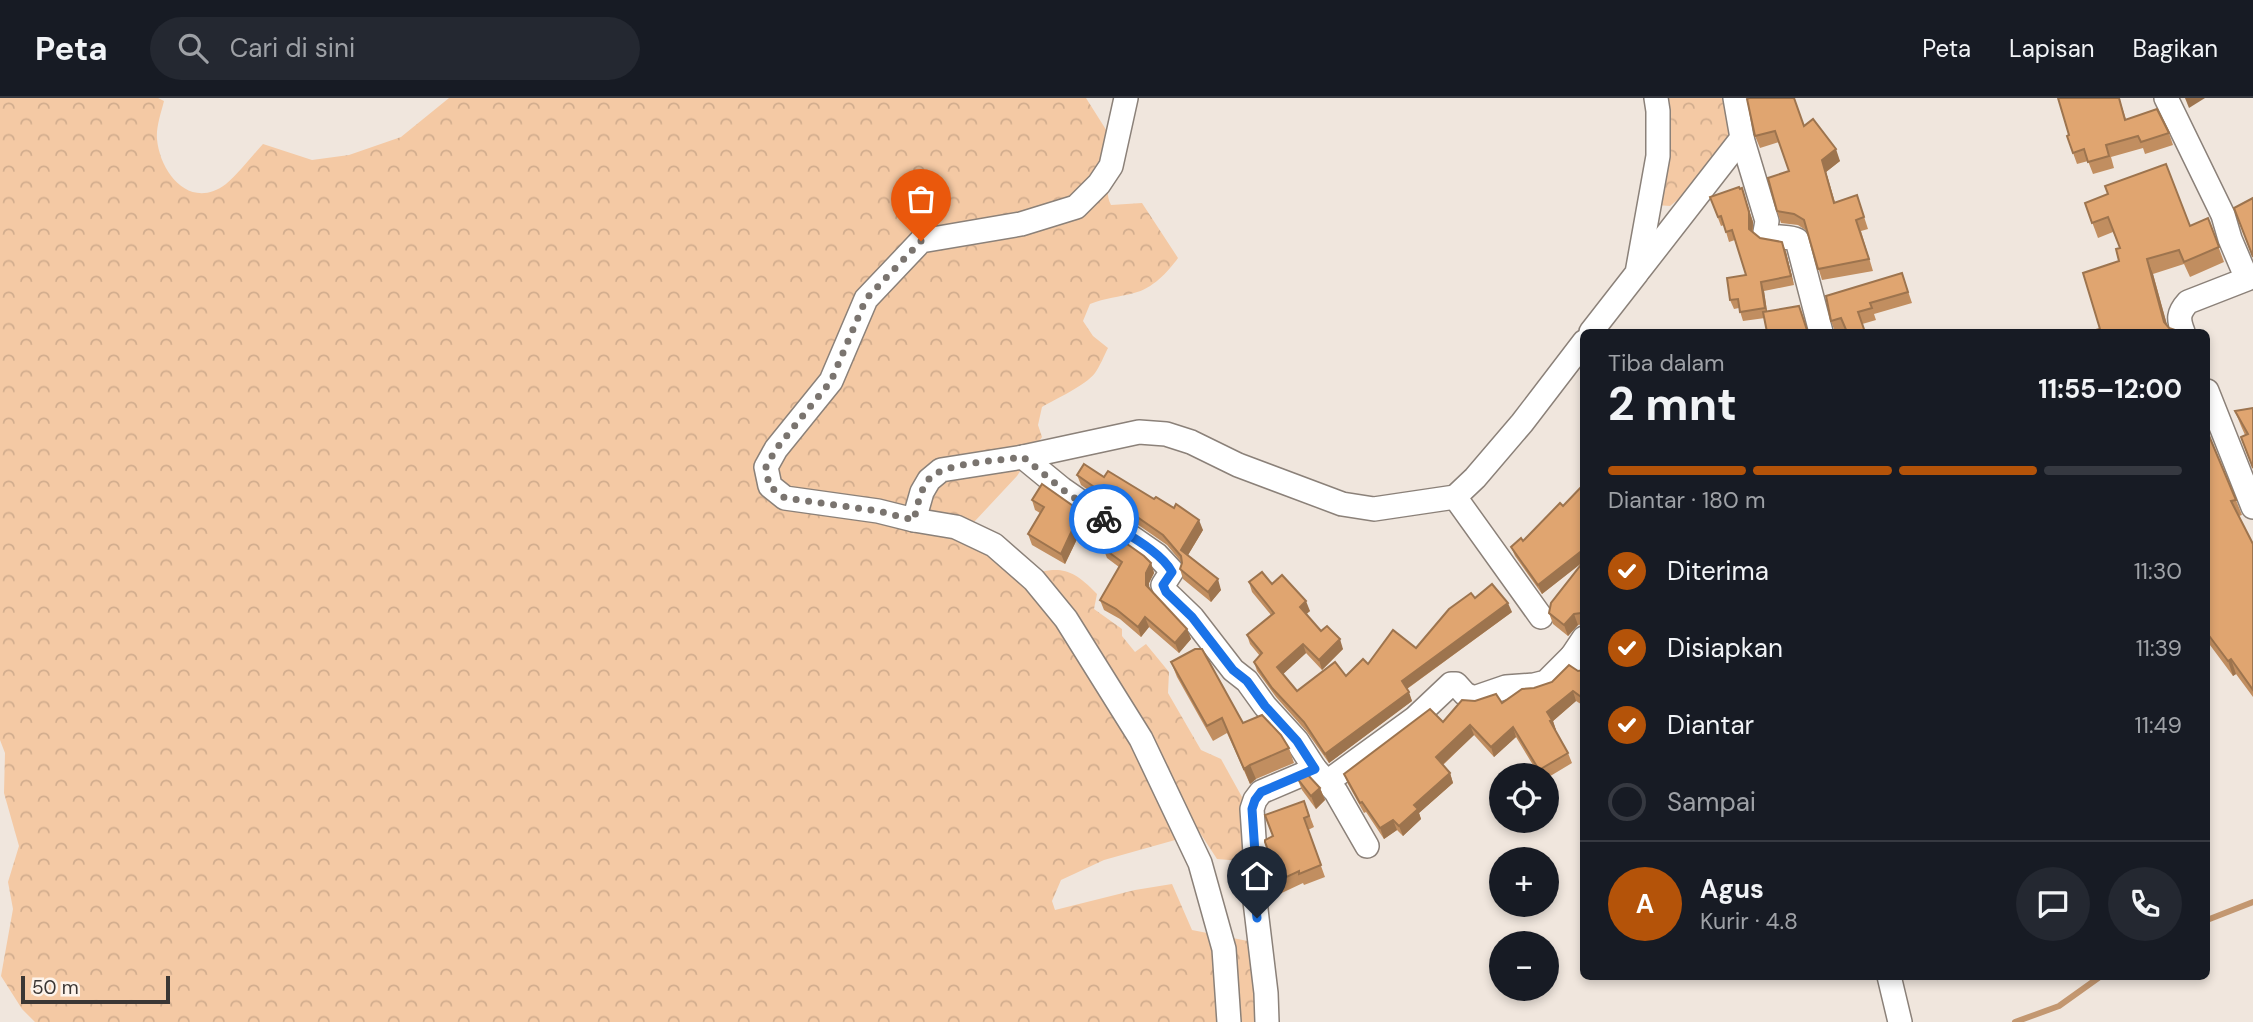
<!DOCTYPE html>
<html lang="id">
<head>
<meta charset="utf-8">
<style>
	:root { --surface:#171b24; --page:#242831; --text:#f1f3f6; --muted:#9ea1a6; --line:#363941; --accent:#b45309 }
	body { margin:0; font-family:"DM Sans",sans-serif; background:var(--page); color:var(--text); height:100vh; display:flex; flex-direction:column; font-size:26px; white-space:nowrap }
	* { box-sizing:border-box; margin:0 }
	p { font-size:23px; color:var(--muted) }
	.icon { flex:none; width:38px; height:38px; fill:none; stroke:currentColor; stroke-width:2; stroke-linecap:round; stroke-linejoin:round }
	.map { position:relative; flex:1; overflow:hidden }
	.details { position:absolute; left:1580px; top:231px; width:630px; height:651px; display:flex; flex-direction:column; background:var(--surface); border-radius:10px; box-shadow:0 4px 10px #0003 }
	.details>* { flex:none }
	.buttons { position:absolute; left:1489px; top:665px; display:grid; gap:14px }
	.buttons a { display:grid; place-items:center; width:70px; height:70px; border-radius:50%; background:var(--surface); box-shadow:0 4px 10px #0003; font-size:35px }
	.scale { position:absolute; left:21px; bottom:18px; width:149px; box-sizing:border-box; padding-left:7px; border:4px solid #3b3734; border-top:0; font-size:19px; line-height:24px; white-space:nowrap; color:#3b3734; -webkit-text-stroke:5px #fdf3ea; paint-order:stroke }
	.pin { position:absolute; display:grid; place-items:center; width:60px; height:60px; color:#fff; margin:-72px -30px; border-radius:50% 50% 50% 0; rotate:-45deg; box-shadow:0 0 7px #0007 }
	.pin .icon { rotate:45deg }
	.courier { position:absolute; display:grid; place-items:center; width:70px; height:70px; margin:-35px; border:5px solid #1a73e8; border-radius:50%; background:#fff; color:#222; box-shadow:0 2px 9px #0007 }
	.summary em { font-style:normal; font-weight:700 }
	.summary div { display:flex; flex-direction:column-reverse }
	.summary { display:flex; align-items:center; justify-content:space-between; height:119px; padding:0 28px }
	h1 { font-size:46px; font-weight:700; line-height:52px }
	.bar { display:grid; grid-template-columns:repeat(4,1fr); gap:10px 7px; align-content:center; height:84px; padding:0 28px }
	.bar i { height:9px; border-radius:5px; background:var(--line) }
	.bar .active { background:var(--accent) }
	.bar p { grid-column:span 4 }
	.line { display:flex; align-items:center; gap:18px; padding:0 28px; border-top:2px solid var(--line) }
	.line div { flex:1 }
	.round { display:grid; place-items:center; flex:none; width:74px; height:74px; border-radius:37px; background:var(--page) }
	ol { padding:0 28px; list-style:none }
	li { display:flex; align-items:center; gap:21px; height:77px }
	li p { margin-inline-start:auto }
	li .icon { padding:7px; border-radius:50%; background:var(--accent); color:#fff; stroke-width:4 }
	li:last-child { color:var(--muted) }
	li i { width:38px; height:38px; border:4px solid var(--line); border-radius:50% }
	header { display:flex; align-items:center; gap:42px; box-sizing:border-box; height:98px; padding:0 35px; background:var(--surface); border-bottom:2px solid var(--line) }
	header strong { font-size:33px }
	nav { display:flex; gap:38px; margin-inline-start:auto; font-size:24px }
	.search { width:490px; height:63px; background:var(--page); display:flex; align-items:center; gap:18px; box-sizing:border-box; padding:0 24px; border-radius:38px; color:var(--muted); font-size:26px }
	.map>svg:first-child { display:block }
	.forest { fill:url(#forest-crowns) }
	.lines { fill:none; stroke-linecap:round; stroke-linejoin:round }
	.stream { stroke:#c39770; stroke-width:6 }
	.street-casing { stroke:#8b8179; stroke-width:26 }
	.street { stroke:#fff; stroke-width:23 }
	.wall { fill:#c18e60 }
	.shaded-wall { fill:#9d744e }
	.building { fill:#e0a570; stroke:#9d744e; stroke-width:2 }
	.done { stroke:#7a746f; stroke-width:7; stroke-dasharray:0 12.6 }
	.route { stroke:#1a73e8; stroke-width:9 }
</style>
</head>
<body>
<header>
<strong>Peta</strong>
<div class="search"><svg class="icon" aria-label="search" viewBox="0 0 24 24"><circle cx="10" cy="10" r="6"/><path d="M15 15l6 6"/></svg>Cari di sini</div>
<nav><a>Peta</a><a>Lapisan</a><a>Bagikan</a></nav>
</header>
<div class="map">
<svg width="2253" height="924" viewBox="0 0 2253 924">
	<defs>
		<pattern id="forest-crowns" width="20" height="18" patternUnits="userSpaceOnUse" patternTransform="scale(1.75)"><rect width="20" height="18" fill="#f4c9a4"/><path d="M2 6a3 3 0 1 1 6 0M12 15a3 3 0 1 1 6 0" fill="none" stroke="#d2ad8e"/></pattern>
	</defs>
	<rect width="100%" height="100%" fill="#f0e6dd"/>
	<g class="forest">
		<path d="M0 0H158L164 3C161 15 156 29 157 41 160 75 190 113 226 86 239 75 251 59 263 46L312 62 349 57 401 39 449 0H1086L1122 57C1114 72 1102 90 1111 107L1142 105 1178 160C1168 174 1152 191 1134 195 1119 199 1105 200 1090 206L1083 223 1093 238 1108 250C1104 258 1100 268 1095 275 1085 288 1057 300 1042 309L1038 327 1042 339 1017 378 961 438 1022 478C1059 469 1069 467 1097 496L1094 511 1122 531V538L1135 554 1146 546 1169 574 1168 595 1201 652 1221 661 1242 699 1244 751 1241 763 1217 761 1200 735 1104 762 1061 782 1052 803 1055 812 1135 792 1172 786 1192 832 1253 844 1262 924H35L22 911 1 878 13 811 8 784 19 748 4 695 5 655 0 642Z"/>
		<path d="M1669 0H1728L1732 42 1685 96 1670 108 1656 107 1671 20Z"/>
	</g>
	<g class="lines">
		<g class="stream">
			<path d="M2207 822 2253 804"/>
			<path d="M2015 924 2059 908 2101 878"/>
		</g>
		<g class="street-casing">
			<g id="street">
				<path d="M1126 0 1111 68 1099 86 1076 109 1021 126 921 143 866 201 831 283 776 351 766 369 770 388 785 400 878 413 914 422 956 429 994 447 1034 482 1066 521 1141 641 1200 765 1224 851 1229 924"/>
				<path d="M2166 0 2223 117 2230 141 2247 181 2188 204C2178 215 2178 221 2183 234"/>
				<path d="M1742 40 1767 123 1765 134C1774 142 1787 137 1797 142L1821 234"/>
				<path d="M1640 171 1742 40 1735 0"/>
				<path d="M1591 234 1637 175 1658 58V13L1656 0"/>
				<path d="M2207 293 2253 409"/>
				<path d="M1023 359 1062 391 1157 457 1172 473 1163 487 1166 494 1192 519 1233 572 1247 583 1265 608 1297 643 1315 671 1336 694 1367 748"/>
				<path d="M1455 399 1541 519"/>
				<path d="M914 422 922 394 929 382 941 372 1023 359 1139 334 1166 336 1191 344 1238 367 1342 406 1374 411 1455 399 1475 380 1522 325 1584 244"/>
				<path d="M1572 558 1584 540"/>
				<path d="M1327 684 1415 620 1451 586H1456L1465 596 1474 600 1506 589 1534 587 1546 584 1572 558 1584 569"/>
				<path d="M1889 878 1900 924"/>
				<path d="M1267 924 1266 895 1254 795 1256 770 1252 711 1255 702 1261 694 1315 671"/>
			</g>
		</g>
		<use href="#street" class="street"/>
	</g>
	<g class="wall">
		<path d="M2058 0H2119L2126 21 2169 35 2173 47 2145 56 2143 50 2111 59 2114 70 2093 76 2088 63 2077 66 2067 38 2069 37Z"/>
		<path d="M1747 1 1804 28 1840 63 1826 74 1835 104 1857 97 1868 131 1861 133 1873 173 1822 182 1807 133 1798 127 1781 125 1777 113 1789 73 1779 44 1760 50 1755 38Z"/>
		<path d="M1710 99 1745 100 1753 124V134L1760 140 1786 154 1794 187 1764 193 1767 213 1765 220 1743 223 1739 210 1734 211 1730 202 1746 177 1735 142 1729 144 1724 127 1721 128Z"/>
		<path d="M2085 105 2190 128 2208 120 2224 164 2190 179 2184 166 2153 176 2167 227 2100 231 2119 163 2120 150 2113 134 2098 140Z"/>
		<path d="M1902 175 1912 205 1874 216 1876 222 1835 234 1831 223Z"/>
		<path d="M2253 310V371L2245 337 2241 328 2235 313Z"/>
		<path d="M2207 333 2236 402 2242 417 2239 418 2253 446V599L2236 576 2233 578 2207 543Z"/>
		<path d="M1077 377 1104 379 1203 432 1188 457 1221 492 1211 504 1183 481 1180 471 1182 465 1167 447 1081 387Z"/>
		<path d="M1584 386V526L1578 527 1568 538 1553 526 1549 515 1583 464 1542 496 1515 458 1511 449 1523 443 1563 408Z"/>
		<path d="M1032 402 1086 417 1089 427 1082 439 1079 437 1065 466 1032 447 1028 436 1040 415 1035 412Z"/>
		<path d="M1103 450 1151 465 1154 475 1149 485V490L1187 531 1191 541 1179 555 1149 529 1141 539 1120 521 1104 512 1100 502 1119 469 1107 460Z"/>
		<path d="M1249 484 1272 486 1310 513 1306 516 1321 533 1343 551 1322 572 1306 555 1283 576 1297 593 1346 578 1368 566 1416 550 1475 500 1512 514 1407 591 1412 603 1329 665 1307 634 1276 599 1257 573 1254 564 1260 558 1250 546 1247 537 1271 517 1252 494Z"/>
		<path d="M1171 564 1243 625 1289 650 1294 665 1256 681 1250 686 1227 635 1213 643 1177 579Z"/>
		<path d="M1584 572V608L1576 603 1553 623 1556 632H1555L1568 655 1572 665 1547 680V677H1539L1516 639 1494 659 1474 637 1443 667 1450 675 1453 685 1419 715 1421 721 1403 738 1397 732 1384 741 1366 714 1364 715 1348 686 1344 676 1443 624 1502 605 1534 590 1552 584 1578 573Z"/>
		<path d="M1297 680 1320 690 1325 702 1316 711 1302 692Z"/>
		<path d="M1304 703 1314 729 1308 732 1325 779 1304 787 1303 785 1269 801 1265 789 1273 766V738Z"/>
	</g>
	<g class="shaded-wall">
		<path d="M2185 0H2205L2189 10Z"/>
		<path d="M1836 51 1840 63 1826 74 1838 116 1822 62Z"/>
		<path d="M1742 90 1753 124 1752 140 1749 131Z"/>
		<path d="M1782 144 1786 154 1794 187 1791 178Z"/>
		<path d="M2147 161 2153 176 2169 234 2164 224Z"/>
		<path d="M1761 184 1764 193 1768 220 1765 210Z"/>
		<path d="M1086 417 1089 427 1082 439 1078 428Z"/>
		<path d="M1199 422 1203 432 1185 462 1181 452Z"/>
		<path d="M1075 426 1079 437 1065 466 1061 456Z"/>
		<path d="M1584 451V463L1542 496 1538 487Z"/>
		<path d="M1151 465 1154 475 1149 485 1150 497 1146 487V475Z"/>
		<path d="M1218 481 1221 492 1211 504 1208 494Z"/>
		<path d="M1306 503 1310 513 1303 519 1300 509Z"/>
		<path d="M1508 505 1512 514 1405 592 1402 583Z"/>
		<path d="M1574 516 1578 527 1568 538 1564 527Z"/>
		<path d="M1145 519 1149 529 1141 539 1138 529Z"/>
		<path d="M1187 531 1191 541 1179 555 1175 545Z"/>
		<path d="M1340 541 1343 551 1322 572 1319 562Z"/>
		<path d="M1303 546 1306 555 1281 578 1277 569Z"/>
		<path d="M2231 561 2236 576 2233 578 2228 563Z"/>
		<path d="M1573 593 1576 603 1553 623 1556 632 1554 634 1547 614Z"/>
		<path d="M1409 594 1412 603 1329 665 1325 656Z"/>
		<path d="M1470 627 1474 637 1440 669 1436 659Z"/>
		<path d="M1513 629 1516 639 1494 659 1491 649Z"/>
		<path d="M1250 667 1256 681 1250 686 1244 671Z"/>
		<path d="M1450 675 1453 685 1419 715 1421 721 1403 738 1399 728 1414 707Z"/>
		<path d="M1320 690 1325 702 1316 711 1311 698Z"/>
		<path d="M1393 722 1397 732 1384 741 1380 730Z"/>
	</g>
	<g class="building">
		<path d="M1749 0H1794L1804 28 1813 21 1836 51 1822 62 1834 105 1857 97 1864 119 1856 122 1869 161 1818 171 1804 122 1794 116 1777 113 1768 80 1789 73 1775 33 1755 38 1747 1Z"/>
		<path d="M2058 0H2119L2125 22 2157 11 2169 35 2141 44 2138 38 2106 47 2109 58 2088 64 2084 51 2073 55 2067 38 2069 37Z"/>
		<path d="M2166 66 2190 128 2208 120 2219 149 2184 164 2179 152 2147 161 2164 224 2169 230 2178 233V234H2097L2096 232 2100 231 2083 175 2119 163 2116 151 2120 150 2108 119 2092 125 2085 105 2108 96 2105 88Z"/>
		<path d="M1739 89 1740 91 1742 90 1749 114V131L1760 140 1782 144 1791 178 1761 184 1765 210 1740 214 1738 201 1730 202 1727 180 1746 177 1732 132 1726 134 1721 118 1718 119 1710 99Z"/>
		<path d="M2253 100V159L2234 110Z"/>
		<path d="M1902 175 1908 194 1870 205 1872 210 1858 214 1865 234H1847L1841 220 1831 223 1826 198Z"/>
		<path d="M1799 208 1807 232 1811 234H1767L1763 214Z"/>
		<path d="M2253 310V370L2241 339 2248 336 2235 313Z"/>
		<path d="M2207 333 2236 402 2231 403 2253 446V592L2231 561 2228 563 2207 535V374L2209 373H2207Z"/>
		<path d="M1084 366 1104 379 1108 373 1154 401 1156 399 1174 410 1176 406 1199 422 1181 452 1218 481 1208 494 1180 471 1182 465 1181 458 1163 437 1077 377Z"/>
		<path d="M1042 386 1086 417 1078 428 1075 426 1061 456 1028 436 1044 409 1032 402Z"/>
		<path d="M1584 386V451L1538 487 1511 449 1521 440 1523 443 1560 405 1563 408Z"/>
		<path d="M1113 436 1144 458 1151 465 1146 475V487L1187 531 1175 545 1145 519 1138 529 1116 511 1100 502 1122 464 1103 450Z"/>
		<path d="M1584 463V516L1581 515 1574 516 1564 527 1549 515 1551 505Z"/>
		<path d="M1262 474 1272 486 1282 477 1306 503 1300 509 1321 533 1327 528 1340 541 1319 562 1303 546 1277 569 1297 593 1335 564 1346 578 1363 561 1368 566 1393 532 1416 550 1449 511 1471 495 1475 500 1492 486 1508 505 1402 583 1409 594 1325 656 1304 624 1272 590 1254 564 1262 555 1247 537 1274 515 1249 484Z"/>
		<path d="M1195 551H1202L1243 625 1262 617 1281 637 1289 650 1250 667 1244 671 1222 620 1207 628 1171 564Z"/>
		<path d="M1569 567 1578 573 1584 572V601L1573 593 1547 614 1552 622 1550 623 1568 655 1539 672 1513 629 1491 649 1470 627 1436 659 1450 675 1414 707 1418 711 1399 728 1393 722 1380 730 1362 704 1360 705 1344 676 1430 611 1443 624 1462 602 1475 603 1496 596 1502 605 1522 591 1534 590 1552 584Z"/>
		<path d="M1307 676 1320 690 1311 698 1297 680Z"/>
		<path d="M1304 703 1309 718 1304 720 1321 767 1299 776V773L1265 789V770L1273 766 1265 744V742L1273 738 1265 717Z"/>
	</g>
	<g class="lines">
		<path class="done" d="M921 143 866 201 831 283 776 351 766 369 769 388 785 400 878 413 914 422C917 409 920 392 929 381 944 364 1000 363 1023 359L1062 391 1104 421"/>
		<path class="route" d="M1104 421C1124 435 1161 453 1172 474L1163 487 1166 494 1192 519 1233 572 1247 583 1265 608 1297 643 1315 671 1261 694 1255 702 1252 711 1256 770 1254 795 1257 820"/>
	</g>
</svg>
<div class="buttons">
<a><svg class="icon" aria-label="locate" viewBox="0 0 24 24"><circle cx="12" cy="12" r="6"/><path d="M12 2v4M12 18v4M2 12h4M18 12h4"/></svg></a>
<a>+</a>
<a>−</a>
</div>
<div class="scale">50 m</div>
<div class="pin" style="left:921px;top:143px;background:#ea580c"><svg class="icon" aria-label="bag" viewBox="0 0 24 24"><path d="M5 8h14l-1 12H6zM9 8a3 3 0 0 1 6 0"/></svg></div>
<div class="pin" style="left:1257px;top:820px;background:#1f2937"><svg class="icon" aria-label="home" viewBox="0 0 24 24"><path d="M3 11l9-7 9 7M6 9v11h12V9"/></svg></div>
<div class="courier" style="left:1104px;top:421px"><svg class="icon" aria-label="bike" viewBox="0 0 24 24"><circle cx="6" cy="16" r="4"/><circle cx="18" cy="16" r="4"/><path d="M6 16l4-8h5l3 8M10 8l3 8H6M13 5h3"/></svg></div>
<section class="details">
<div class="summary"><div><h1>2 mnt</h1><p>Tiba dalam</p></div><em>11:55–12:00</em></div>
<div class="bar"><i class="active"></i><i class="active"></i><i class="active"></i><i></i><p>Diantar · 180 m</p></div>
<ol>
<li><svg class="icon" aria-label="check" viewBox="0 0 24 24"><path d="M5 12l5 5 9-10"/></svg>Diterima<p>11:30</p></li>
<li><svg class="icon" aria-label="check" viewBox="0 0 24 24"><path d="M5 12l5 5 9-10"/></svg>Disiapkan<p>11:39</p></li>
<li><svg class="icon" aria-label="check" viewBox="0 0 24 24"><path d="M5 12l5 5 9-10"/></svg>Diantar<p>11:49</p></li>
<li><i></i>Sampai</li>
</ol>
<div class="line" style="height:126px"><b class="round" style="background:var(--accent);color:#fff">A</b><div><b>Agus</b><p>Kurir · 4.8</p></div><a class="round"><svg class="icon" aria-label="chat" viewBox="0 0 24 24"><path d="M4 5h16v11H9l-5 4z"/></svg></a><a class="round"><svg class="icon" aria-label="phone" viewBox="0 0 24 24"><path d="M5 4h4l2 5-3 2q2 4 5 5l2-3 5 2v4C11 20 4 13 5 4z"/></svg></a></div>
</section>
</div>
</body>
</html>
